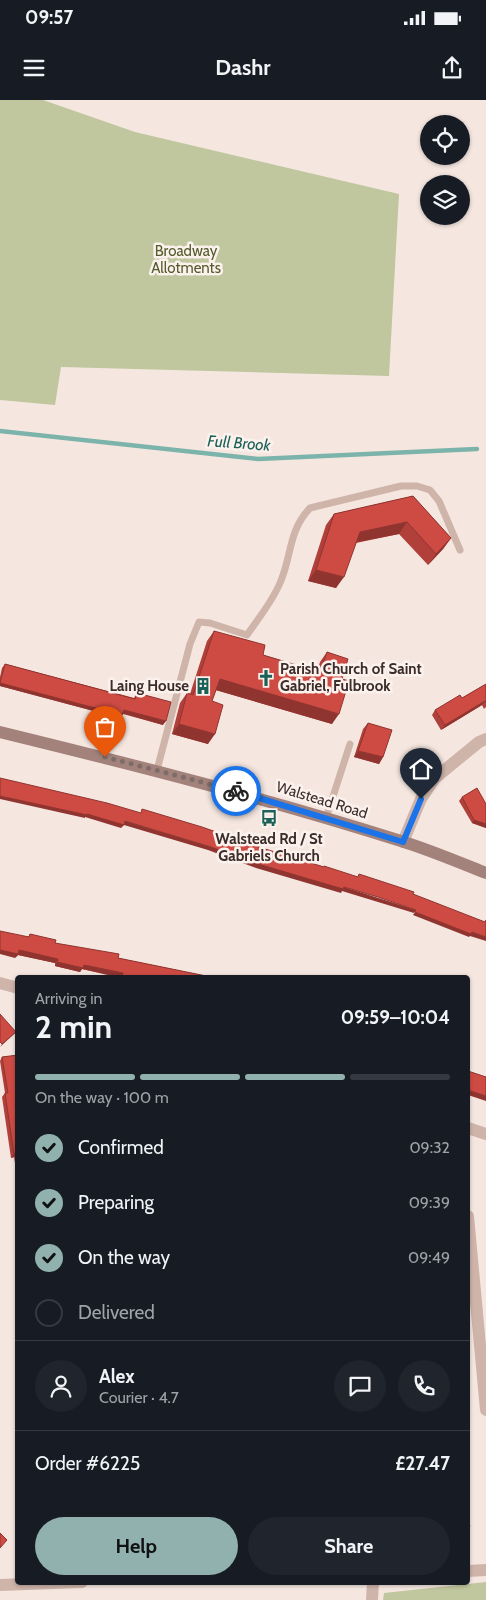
<!DOCTYPE html>
<html lang="en">
<head>
<meta charset="utf-8">
<style>
	:root { --surface:#171b24; --page:#20242c; --text:#f1f3f6; --muted:#9ea1a6; --line:#363941; --accent:#91b1af }
	body { margin:0; font-family:Cabin,sans-serif; background:var(--page); color:var(--text); height:100vh; display:flex; flex-direction:column; font-size:19px; white-space:nowrap }
	* { box-sizing:border-box; margin:0 }
	p { font-size:16px; color:var(--muted) }
	.icon { flex:none; width:28px; height:28px; fill:none; stroke:currentColor; stroke-width:2; stroke-linecap:round; stroke-linejoin:round }
	.map { position:relative; flex:1; overflow:hidden }
	.details { position:absolute; left:15px; top:875px; width:455px; height:610px; display:flex; flex-direction:column; background:var(--surface); border-radius:5px; box-shadow:0 1px 4px #0004 }
	.details>* { flex:none }
	.tools { position:absolute; left:420px; top:15px; display:grid; gap:10px }
	.tools a { display:grid; place-items:center; width:50px; height:50px; border-radius:50%; background:var(--surface); box-shadow:0 1px 4px #0004; font-size:25px }
	.pin { position:absolute; display:grid; place-items:center; width:42px; height:42px; color:#fff; margin:-51px -21px; border-radius:50% 50% 50% 0; rotate:-45deg; box-shadow:0 0 5px #0007 }
	.pin .icon { rotate:45deg }
	.courier { position:absolute; display:grid; place-items:center; width:50px; height:50px; margin:-25px; border:4px solid #1a73e8; border-radius:50%; background:#fff; color:#222; box-shadow:0 1px 6px #0007 }
	.summary em { font-style:normal; font-weight:700 }
	.summary div { display:flex; flex-direction:column-reverse }
	.summary { display:flex; align-items:center; justify-content:space-between; height:85px; padding:0 20px }
	h1 { font-size:32px; font-weight:700; line-height:38px }
	.bar { display:grid; grid-template-columns:repeat(4,1fr); gap:8px 5px; align-content:center; height:60px; padding:0 20px }
	.bar i { height:6px; border-radius:4px; background:var(--line) }
	.bar .on { background:var(--accent) }
	.bar p { grid-column:span 4 }
	.line { display:flex; align-items:center; gap:12px; padding:0 20px; border-top:1px solid var(--line) }
	.line div { flex:1 }
	.round { display:grid; place-items:center; flex:none; width:52px; height:52px; border-radius:26px; background:var(--page) }
	ol { padding:0 20px; list-style:none }
	li { display:flex; align-items:center; gap:15px; height:55px }
	li p { margin-inline-start:auto }
	li .icon { padding:5px; border-radius:50%; background:var(--accent); color:#111; stroke-width:4 }
	li:last-child { color:var(--muted) }
	li i { width:28px; height:28px; border:2px solid var(--line); border-radius:50% }
	.cta { display:flex; gap:10px; margin-top:auto; padding:10px 20px }
	.cta a { flex:1; height:58px; border-radius:30px; background:var(--accent); color:#111; font-size:20px; font-weight:700; line-height:58px; text-align:center }
	.cta a+a { background:var(--page); color:var(--text) }
	.status { display:flex; justify-content:space-between; align-items:center; height:35px; padding:0 25px; background:var(--surface); direction:ltr }
	.status svg { height:14px; fill:currentColor }
	header { display:flex; justify-content:space-between; align-items:center; height:65px; padding:0 20px; background:var(--surface); font-size:22px; font-weight:700 }
	.map>svg:first-child { display:block }
	.green { fill:#c0c69e }
	.lines { fill:none; stroke-linecap:round; stroke-linejoin:round }
	.stream { stroke:#7cb4ac; stroke-width:4.5 }
	.lane { stroke:#cfb4aa; stroke-width:7 }
	.street { stroke:#cfb4aa; stroke-width:12 }
	.secondary { stroke:#a3827b; stroke-width:12 }
	.wall { fill:#b1403a }
	.shaded-wall { fill:#903430 }
	.building { fill:#ce4b44; stroke:#903430 }
	.done { stroke:#7d6d6a; stroke-width:5; stroke-dasharray:0 9 }
	.route { stroke:#1a73e8; stroke-width:6 }
	.labels { text-anchor:middle; dominant-baseline:central; stroke-width:5; stroke-linejoin:round; paint-order:stroke }
	.park-label { font-size:15px; fill:#535c2c; stroke:#fcf2ed }
	.poi-label { font-size:15px; font-weight:bold; fill:#3c2c2a; stroke:#fcf2ed; text-anchor:start }
	.street-label { font-size:15px; fill:#3c2c2a; stroke:#fcf2ed }
	.water-label { font-size:16px; font-style:italic; fill:#1c6158; stroke:#fcf2ed }
</style>
</head>
<body>
<div class="status"><b>09:57</b><svg viewBox="0 0 49 12"><path d="M0 12V9h3v3zM5 12V6h3v6zM10 12V3h3v9zM15 12V0h3v12zM26 1h20v11H26zM47 4h2v5h-2z"/></svg></div>
<header><svg class="icon" aria-label="menu" viewBox="0 0 24 24"><path d="M4 6h16M4 12h16M4 18h16"/></svg>Dashr<svg class="icon" aria-label="share" viewBox="0 0 24 24"><path d="M12 15V3M7 8l5-5 5 5M5 13v7h14v-7"/></svg></header>
<div class="map">
<svg width="486" height="1500" viewBox="0 0 486 1500">
	<rect width="100%" height="100%" fill="#f5e7e0"/>
	<g class="green">
		<path d="M0 0H43L135 32 399 94 389 276 61 267 55 305 0 300Z"/>
		<path d="M486 1482V1500H383L384 1493Z"/>
	</g>
	<g class="lines">
		<path class="stream" d="M0 331 258 359 477 349"/>
		<g class="lane">
			<path d="M157 670 190 544 199 522 210 523 247 535C258 519 272 502 280 483 292 456 288 431 310 408L401 386H417L430 390 439 401 460 450"/>
			<path d="M326 718 350 644"/>
		</g>
		<g class="street">
			<path d="M403 742 421 699 435 678 479 642 486 639"/>
			<path d="M0 883 18 888"/>
			<path d="M468 1028 486 1034"/>
			<path d="M468 1116 486 1310"/>
			<path d="M468 1471 486 1470"/>
			<path d="M0 1485 82 1482"/>
			<path d="M372 1500 373 1482"/>
		</g>
		<path class="secondary" d="M0 632C135 665 269 699 401 741 430 750 458 762 486 773"/>
	</g>
	<g class="wall">
		<path d="M413 396 451 438 443 449 428 465 399 434 356 443 336 488 308 481 326 425 334 414Z"/>
		<path d="M214 531 263 555 317 571 320 562 327 552 342 579 332 624 216 590 212 601 208 644 172 634 180 603 187 593 190 594 207 541Z"/>
		<path d="M5 564 134 598 137 593 163 625 123 614 120 618 0 586V577L2 568Z"/>
		<path d="M486 584V607L484 609 482 605 441 630 432 615 435 610 462 598Z"/>
		<path d="M368 623 383 657 379 664 354 657 363 629Z"/>
		<path d="M462 697 486 704V728L472 723 459 701Z"/>
		<path d="M30 834 55 843 118 858 216 878H120L82 869 80 872 55 866V863L18 855 15 858Z"/>
		<path d="M18 955V1082L14 1057 11 1058 2 997 5 993 0 961 2 957Z"/>
	</g>
	<g class="shaded-wall">
		<path d="M407 422 399 434 352 443 360 432Z"/>
		<path d="M451 438 443 449 428 465 436 454Z"/>
		<path d="M316 470 344 477 336 488 308 481Z"/>
		<path d="M220 579 339 614 332 624 212 589Z"/>
		<path d="M0 583 122 615 120 618 0 586Z"/>
		<path d="M485 601 482 605 441 630 445 625Z"/>
		<path d="M124 610 166 621 163 625 122 613Z"/>
		<path d="M179 624 215 634 208 644 172 634Z"/>
		<path d="M358 651 383 657 379 664 354 657Z"/>
		<path d="M0 696 125 721 344 787 416 810 414 813 342 791 341 793 256 768 208 750 124 725 121 728 85 717V718L0 699Z"/>
		<path d="M474 720 486 724V728L472 723Z"/>
		<path d="M415 812 486 837V841L470 836 469 837 413 815Z"/>
		<path d="M0 850H19L58 859 55 863 18 855 15 858 0 854Z"/>
		<path d="M57 862 84 865 123 873 120 877 82 869 80 872 55 866Z"/>
		<path d="M16 932 13 935 0 947 2 944Z"/>
		<path d="M468 990 486 996V1001L468 995Z"/>
		<path d="M14 1054H16L14 1057 11 1058Z"/>
	</g>
	<g class="building">
		<path d="M413 396 451 438 436 454 407 422 360 432 344 477 316 470 334 414Z"/>
		<path d="M214 531 265 545 263 555 320 572 327 552 348 559 342 579 349 581 339 614 220 579 212 601 223 605 215 634 179 624 187 593 193 595Z"/>
		<path d="M5 564 135 599 137 593 171 602 166 621 124 610 122 615 0 583Z"/>
		<path d="M486 584V602L485 601 445 625 435 610 460 595 462 598Z"/>
		<path d="M368 623 392 630 383 657 358 651Z"/>
		<path d="M0 678 107 703 141 713 142 709 202 727 239 740V741L324 767V766L358 777 359 774 414 792 413 794 485 822 486 820V837L472 832 471 834 415 812 416 810 378 797 344 787 343 789 258 764 211 747 125 721 124 725 87 714V715L0 696Z"/>
		<path d="M477 688 486 704V724L474 720 462 697Z"/>
		<path d="M0 831 29 837 30 834 56 840 55 843 119 854 118 858 216 878H122L123 873 84 865 83 868 57 862 58 859 19 850 18 854 0 850Z"/>
		<path d="M0 914 16 932 2 944 0 942Z"/>
		<path d="M18 955V1061L16 1054H14L5 993H8L2 957Z"/>
		<path d="M468 971 486 977V996L468 990Z"/>
		<path d="M468 1423 470 1426 468 1429Z"/>
		<path d="M0 1433 7 1440 0 1448Z"/>
	</g>
	<g class="lines">
		<path class="done" d="M105 657 236 691"/>
		<path class="route" d="M236 691 403 742 421 699"/>
	</g>
	<defs>
		<g id="church-bare" transform="scale(1.35)"><path d="M-1.2-6h2.4v3.5h3.3v2.4h-3.3V6h-2.4V-.1h-3.3v-2.4h3.3Z" fill="#1c6158" stroke="#fcf2ed" stroke-width="2.5" paint-order="stroke"/></g>
		<g id="building-bare" transform="scale(1.35)"><path d="M-4-6H4V6H1V3H-1V6H-4ZM-2.5-4.3h1.7v1.8h-1.7ZM.8-4.3h1.7v1.8H.8ZM-2.5-1h1.7V.8h-1.7ZM.8-1h1.7V.8H.8Z" fill="#1c6158" stroke="#fcf2ed" stroke-width="2.5" paint-order="stroke"/></g>
		<g id="bus-bare" transform="scale(1.35)"><path d="M-5-6H5V4H4V6H2V4H-2V6H-4V4H-5ZM-3.5-4V0h7V-4ZM-3.5 1.2v1.5H-2V1.2ZM2 1.2v1.5H3.5V1.2Z" fill="#1c6158" stroke="#fcf2ed" stroke-width="2.5" paint-order="stroke"/></g>
	</defs>
	<g fill-rule="evenodd">
		<use href="#church-bare" x="266" y="578"/>
		<use href="#building-bare" x="203" y="586"/>
		<use href="#bus-bare" x="269" y="718"/>
	</g>
	<g class="labels">
		<g class="park-label">
			<text x="186" y="151">Broadway<tspan x="186" dy="17">Allotments</tspan></text>
		</g>
		<g class="poi-label">
			<text x="280" y="569">Parish Church of Saint<tspan x="280" dy="17">Gabriel, Fulbrook</tspan></text>
			<text x="189" y="586" text-anchor="end">Laing House</text>
			<text x="269" y="739" text-anchor="middle">Walstead Rd / St<tspan x="269" dy="17">Gabriels Church</tspan></text>
		</g>
		<g class="street-label">
			<text transform="translate(322 700) rotate(17)">Walstead Road</text>
		</g>
		<g class="water-label">
			<text transform="translate(239 343) rotate(4)">Full Brook</text>
		</g>
	</g>
</svg>
<div class="tools">
<a><svg class="icon" aria-label="locate" viewBox="0 0 24 24"><circle cx="12" cy="12" r="6"/><path d="M12 2v4M12 18v4M2 12h4M18 12h4"/></svg></a>
<a><svg class="icon" aria-label="layers" viewBox="0 0 24 24"><path d="M12 4l9 5-9 5-9-5zM3 14l9 5 9-5"/></svg></a>
</div>
<div class="pin" style="left:105px;top:657px;background:#ea580c"><svg class="icon" aria-label="bag" viewBox="0 0 24 24"><path d="M5 8h14l-1 12H6zM9 8a3 3 0 0 1 6 0"/></svg></div>
<div class="pin" style="left:421px;top:699px;background:#1f2937"><svg class="icon" aria-label="home" viewBox="0 0 24 24"><path d="M3 11l9-7 9 7M6 9v11h12V9"/></svg></div>
<div class="courier" style="left:236px;top:691px"><svg class="icon" aria-label="bike" viewBox="0 0 24 24"><circle cx="6" cy="16" r="4"/><circle cx="18" cy="16" r="4"/><path d="M6 16l4-8h5l3 8M10 8l3 8H6M13 5h3"/></svg></div>
<section class="details">
<div class="summary"><div><h1>2 min</h1><p>Arriving in</p></div><em>09:59–10:04</em></div>
<div class="bar"><i class="on"></i><i class="on"></i><i class="on"></i><i></i><p>On the way · 100 m</p></div>
<ol>
<li><svg class="icon" aria-label="check" viewBox="0 0 24 24"><path d="M5 12l5 5 9-10"/></svg>Confirmed<p>09:32</p></li>
<li><svg class="icon" aria-label="check" viewBox="0 0 24 24"><path d="M5 12l5 5 9-10"/></svg>Preparing<p>09:39</p></li>
<li><svg class="icon" aria-label="check" viewBox="0 0 24 24"><path d="M5 12l5 5 9-10"/></svg>On the way<p>09:49</p></li>
<li><i></i>Delivered</li>
</ol>
<div class="line" style="height:90px"><a class="round"><svg class="icon" aria-label="person" viewBox="0 0 24 24"><circle cx="12" cy="8" r="4"/><path d="M4 21q1-7 8-7t8 7"/></svg></a><div><b>Alex</b><p>Courier · 4.7</p></div><a class="round"><svg class="icon" aria-label="chat" viewBox="0 0 24 24"><path d="M4 5h16v11H9l-5 4z"/></svg></a><a class="round"><svg class="icon" aria-label="phone" viewBox="0 0 24 24"><path d="M5 4h4l2 5-3 2q2 4 5 5l2-3 5 2v4C11 20 4 13 5 4z"/></svg></a></div>
<div class="line" style="height:65px"><div>Order #6225</div><b>£27.47</b></div>
<div class="cta"><a>Help</a><a>Share</a></div>
</section>
</div>
</body>
</html>
